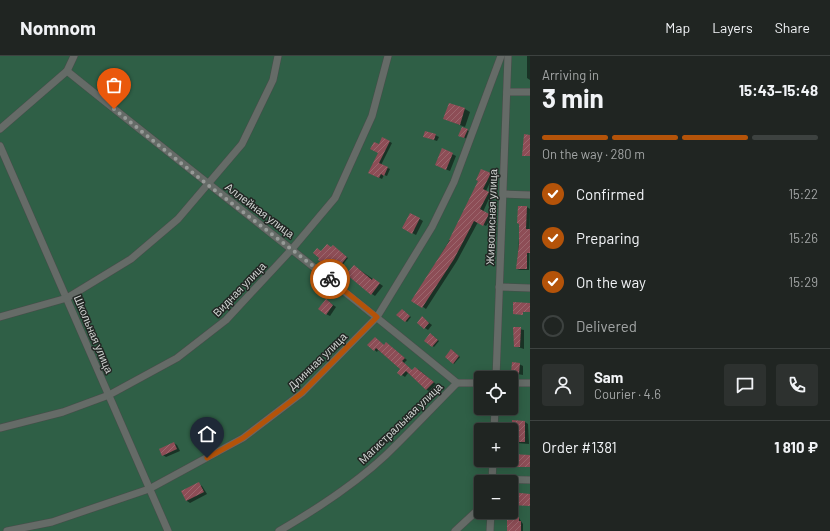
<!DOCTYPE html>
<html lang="en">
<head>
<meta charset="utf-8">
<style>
	:root { --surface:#202522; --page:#2d312f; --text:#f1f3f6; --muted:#a2a5a5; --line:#3d4240; --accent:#b45309 }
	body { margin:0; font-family:Barlow,sans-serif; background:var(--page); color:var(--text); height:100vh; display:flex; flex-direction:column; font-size:15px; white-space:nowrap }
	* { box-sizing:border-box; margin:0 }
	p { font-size:13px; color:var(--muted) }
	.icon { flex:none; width:22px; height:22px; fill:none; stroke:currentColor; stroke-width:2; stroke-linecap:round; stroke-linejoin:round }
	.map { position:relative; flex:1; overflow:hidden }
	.panel { display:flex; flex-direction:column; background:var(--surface); width:300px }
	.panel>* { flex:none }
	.fabs { position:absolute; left:474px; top:315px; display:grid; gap:8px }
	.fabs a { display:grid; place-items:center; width:44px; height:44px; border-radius:4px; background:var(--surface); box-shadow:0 2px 10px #0003,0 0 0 1px var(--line); font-size:20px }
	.pin { position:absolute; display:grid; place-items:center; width:34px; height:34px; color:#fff; margin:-41px -17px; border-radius:50% 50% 50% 0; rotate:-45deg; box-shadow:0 0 4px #0007 }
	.pin .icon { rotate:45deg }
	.courier { position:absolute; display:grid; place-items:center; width:40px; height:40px; margin:-20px; border:3px solid #b45309; border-radius:50%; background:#fff; color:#222; box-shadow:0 1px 5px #0007 }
	.headline em { font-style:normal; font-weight:700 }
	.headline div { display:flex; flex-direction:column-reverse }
	.headline { display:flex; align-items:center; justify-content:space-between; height:68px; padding:0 12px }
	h1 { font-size:26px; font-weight:700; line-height:30px }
	.bar { display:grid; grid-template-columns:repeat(4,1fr); gap:6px 4px; align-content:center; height:48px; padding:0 12px }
	.bar i { height:5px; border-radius:3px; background:var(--line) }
	.bar .current { background:var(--accent) }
	.bar p { grid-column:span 4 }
	.line { display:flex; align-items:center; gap:10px; padding:0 12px; border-top:1px solid var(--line) }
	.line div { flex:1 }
	.round { display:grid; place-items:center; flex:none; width:42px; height:42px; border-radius:4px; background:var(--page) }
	ol { padding:0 12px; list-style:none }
	li { display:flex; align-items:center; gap:12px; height:44px }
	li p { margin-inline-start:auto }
	li .icon { padding:4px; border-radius:50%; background:var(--accent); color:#fff; stroke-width:4 }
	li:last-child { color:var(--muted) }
	li i { width:22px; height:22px; border:2px solid var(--line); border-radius:50% }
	header { display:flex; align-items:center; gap:24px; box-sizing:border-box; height:56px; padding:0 20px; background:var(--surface); border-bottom:1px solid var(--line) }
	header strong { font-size:19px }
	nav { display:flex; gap:22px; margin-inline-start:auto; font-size:14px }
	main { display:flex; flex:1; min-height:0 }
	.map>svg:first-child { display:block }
	.green { fill:#2f5f46; fill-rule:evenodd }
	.shadow { fill:#0007 }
	.building { fill:url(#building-hatch) }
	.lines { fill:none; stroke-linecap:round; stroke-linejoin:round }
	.minor-casing { stroke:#484d4a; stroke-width:8 }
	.minor { stroke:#656b67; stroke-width:7 }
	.done { stroke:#969a97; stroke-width:4; stroke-dasharray:0 7.2 }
	.route { stroke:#b45309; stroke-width:5 }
	.labels { text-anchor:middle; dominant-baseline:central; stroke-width:3; stroke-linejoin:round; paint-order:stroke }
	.street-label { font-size:11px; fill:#cfd2d0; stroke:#222724 }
</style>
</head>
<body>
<header>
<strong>Nomnom</strong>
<nav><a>Map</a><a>Layers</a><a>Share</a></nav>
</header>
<main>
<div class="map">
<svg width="530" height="475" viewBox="0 0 530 475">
	<defs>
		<pattern id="building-hatch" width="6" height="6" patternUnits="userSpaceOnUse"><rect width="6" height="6" fill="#8d4d56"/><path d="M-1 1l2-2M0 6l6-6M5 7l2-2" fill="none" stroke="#9c666d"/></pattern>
	</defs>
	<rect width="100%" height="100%" fill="#2b312d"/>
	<path class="green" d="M0 0H530V475H0ZM481 322H511V352H481ZM481 374H511V404H481ZM481 426H511V456H481Z"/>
	<g class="shadow">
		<path d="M527 0H530V24L527 22Z"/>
		<path d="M465 53 470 56 465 71 445 63Z"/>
		<path d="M467 74 470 76 467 83 463 81Z"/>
		<path d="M435 79 439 81 437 85 425 81Z"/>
		<path d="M383 82 392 87 381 109 390 113 387 120 384 119 382 123 372 118Z"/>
		<path d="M452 98 456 100 450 115 440 111Z"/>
		<path d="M490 118 493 120 486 135 491 138 483 156 492 161 486 170 478 166 457 205 426 253 413 244Z"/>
		<path d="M527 151 530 153 529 214H520L517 213 520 168Z"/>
		<path d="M411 158 423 165 416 179 403 172Z"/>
		<path d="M334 191 348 202 338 215 331 210 328 211 321 197Z"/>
		<path d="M357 212 383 230 375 240 372 238Z"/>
		<path d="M329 246 336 251 330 260 326 258Z"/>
		<path d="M403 255 411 261 407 266 398 259Z"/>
		<path d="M425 264 432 269 428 274 425 272Z"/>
		<path d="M514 272 524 274V293L515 290Z"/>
		<path d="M432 279 439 285 434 291 426 285Z"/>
		<path d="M369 289H389L407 304 404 307 412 315 418 313 436 328 429 335 427 334 408 317 405 321 402 319 399 316 402 313 378 294 377 296Z"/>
		<path d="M453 295 460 301 454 308 453 307Z"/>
		<path d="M519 308 523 310V319L512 317Z"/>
		<path d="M213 365 218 374 210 379 209 378Z"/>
		<path d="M525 366 528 368 529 388 517 387 513 385Z"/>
		<path d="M174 387 177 389 180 395 166 401 163 399Z"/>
		<path d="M199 428 202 430 207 438 190 447 187 445 183 436Z"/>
		<path d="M519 462 523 468V475H508Z"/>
	</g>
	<g class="building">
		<path d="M449 47 465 52 460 69 443 63Z"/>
		<path d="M462 71 468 73 464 82 458 80Z"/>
		<path d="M425 75 436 78 434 84 423 81Z"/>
		<path d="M524 78 530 79V100H522Z"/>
		<path d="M382 81 390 85 379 107 388 111 384 120 381 118 379 122 368 117 378 97 370 93 374 86 379 88Z"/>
		<path d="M442 92 453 97 446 114 435 109Z"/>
		<path d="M481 113 491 117 483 133 489 136 480 153 489 158 483 170 474 165 454 203 422 252 411 245 450 184H449L478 125 476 124Z"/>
		<path d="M518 150H527L526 173H530V197H527V213H516L519 188V168L517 167Z"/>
		<path d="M410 157 420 162 412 178 402 172Z"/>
		<path d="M327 188 331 191 333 189 347 201 336 215 329 210 328 212 318 204 319 202 313 197 317 192 321 195Z"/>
		<path d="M354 209 372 224 373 222 380 227 371 239 346 218Z"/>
		<path d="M326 243 333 249 326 259 318 253Z"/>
		<path d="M513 246 530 247V256H523V259L513 258Z"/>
		<path d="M402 253 410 260 405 266 396 259Z"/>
		<path d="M422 260 429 267 424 273 417 267Z"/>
		<path d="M513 271H521L520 291H514Z"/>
		<path d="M430 277 438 284 432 291 424 285Z"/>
		<path d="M375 281 384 289 386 286 405 302 402 305 412 314 415 311 434 326 426 334 406 315 401 320 397 317 400 313 376 292 374 295 367 289Z"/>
		<path d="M451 293 459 300 453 308 445 301Z"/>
		<path d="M512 306 520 307 519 318 511 317Z"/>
		<path d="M212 363 218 373 208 379 202 369Z"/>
		<path d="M512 364 525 365V386H512Z"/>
		<path d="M174 386 177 393 162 400 159 393Z"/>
		<path d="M511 398 530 399V411H510Z"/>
		<path d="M199 426 204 436 186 445 181 435Z"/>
		<path d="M511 436 530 438V450L511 449Z"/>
		<path d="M507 461H519V465H521V475H507Z"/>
	</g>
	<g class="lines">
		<g class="minor-casing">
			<g id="minor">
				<path d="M67 15C197 120 329 221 457 327H481"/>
				<path d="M507 36H530"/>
				<path d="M0 73 67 15 74 0"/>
				<path d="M0 90 168 475"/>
				<path d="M504 138 530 139"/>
				<path d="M499 231 530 232"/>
				<path d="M0 261 67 242 131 203 178 163 242 88 273 24 278 0"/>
				<path d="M496 322 508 0"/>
				<path d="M511 327H530"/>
				<path d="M0 372 63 356 109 339 177 302 226 264 292 193 335 142 372 60 388 0"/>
				<path d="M494 374 495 352"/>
				<path d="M492 423 530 424"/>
				<path d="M492 426 493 404"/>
				<path d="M7 475 52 466 149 433 243 382 302 337 377 261 432 171 454 126 501 0"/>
				<path d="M279 475C317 453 354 429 386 399 410 376 433 351 457 327"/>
				<path d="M455 475 481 451"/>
				<path d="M490 475 491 456"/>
			</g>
		</g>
		<use href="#minor" class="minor"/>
	</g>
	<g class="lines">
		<path class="done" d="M114 53 208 129 330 223"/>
		<path class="route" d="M207 402 243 382 302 337 377 261 330 223"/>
	</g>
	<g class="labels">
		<g class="street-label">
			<text transform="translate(260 154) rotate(37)">Аллейная улица</text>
			<text transform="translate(491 161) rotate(-88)">Живописная улица</text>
			<text transform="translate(239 233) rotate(-46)">Видная улица</text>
			<text transform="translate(94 278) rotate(67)">Школьная улица</text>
			<text transform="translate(317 305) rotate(-44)">Длинная улица</text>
			<text transform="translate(400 367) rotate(-44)">Магистральная улица</text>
		</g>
	</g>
</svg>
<div class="fabs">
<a><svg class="icon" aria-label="locate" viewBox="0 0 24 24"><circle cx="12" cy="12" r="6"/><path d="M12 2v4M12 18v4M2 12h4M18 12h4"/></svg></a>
<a>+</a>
<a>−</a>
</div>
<div class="pin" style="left:114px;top:53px;background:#ea580c"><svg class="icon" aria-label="bag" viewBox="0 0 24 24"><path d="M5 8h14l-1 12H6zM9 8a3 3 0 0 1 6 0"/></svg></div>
<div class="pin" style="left:207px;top:402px;background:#1f2937"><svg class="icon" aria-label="home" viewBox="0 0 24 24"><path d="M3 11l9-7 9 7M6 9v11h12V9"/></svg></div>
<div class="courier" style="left:330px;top:223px"><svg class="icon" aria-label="bike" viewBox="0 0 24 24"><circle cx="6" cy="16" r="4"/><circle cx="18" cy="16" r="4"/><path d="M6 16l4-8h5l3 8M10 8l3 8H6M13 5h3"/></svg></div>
</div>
<section class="panel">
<div class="headline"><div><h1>3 min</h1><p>Arriving in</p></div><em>15:43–15:48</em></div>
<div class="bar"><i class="current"></i><i class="current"></i><i class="current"></i><i></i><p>On the way · 280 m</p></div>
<ol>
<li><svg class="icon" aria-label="check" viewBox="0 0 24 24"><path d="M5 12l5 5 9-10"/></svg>Confirmed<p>15:22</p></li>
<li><svg class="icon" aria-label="check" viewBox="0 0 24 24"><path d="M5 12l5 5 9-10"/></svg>Preparing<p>15:26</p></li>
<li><svg class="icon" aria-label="check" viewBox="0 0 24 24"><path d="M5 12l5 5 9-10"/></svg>On the way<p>15:29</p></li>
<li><i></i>Delivered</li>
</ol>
<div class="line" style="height:72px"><a class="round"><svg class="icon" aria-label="person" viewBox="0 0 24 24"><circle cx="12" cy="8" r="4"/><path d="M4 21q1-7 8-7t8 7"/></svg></a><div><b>Sam</b><p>Courier · 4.6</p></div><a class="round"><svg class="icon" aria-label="chat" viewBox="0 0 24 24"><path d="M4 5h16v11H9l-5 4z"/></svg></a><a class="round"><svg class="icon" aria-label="phone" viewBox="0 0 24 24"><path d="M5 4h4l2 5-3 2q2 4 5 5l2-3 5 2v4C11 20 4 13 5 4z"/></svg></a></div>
<div class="line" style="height:52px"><div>Order #1381</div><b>1 810 ₽</b></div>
</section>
</main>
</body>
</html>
